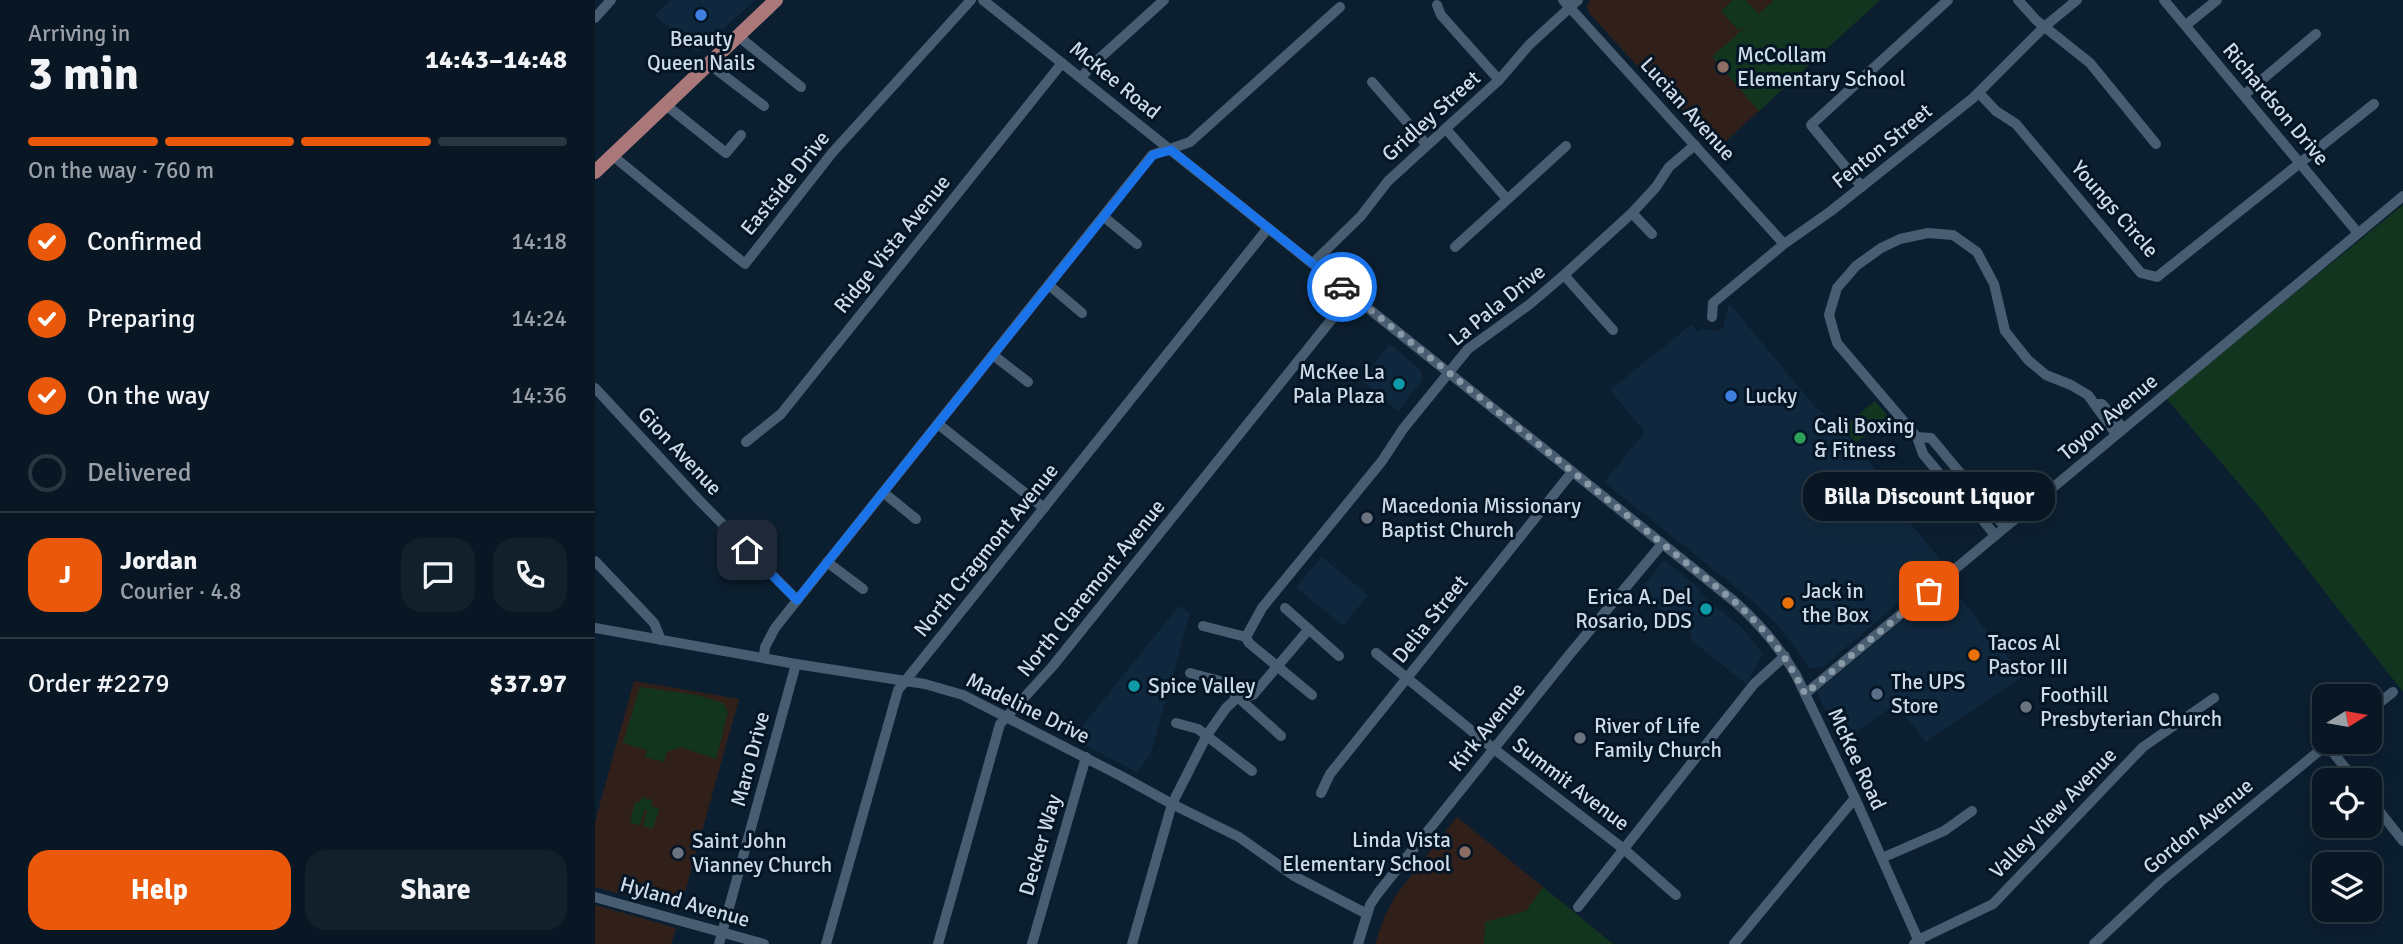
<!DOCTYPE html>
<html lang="en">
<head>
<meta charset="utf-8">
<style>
	:root { --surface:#091724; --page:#12202c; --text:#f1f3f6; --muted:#999fa6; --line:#293641; --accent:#ea580c }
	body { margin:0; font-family:Signika,sans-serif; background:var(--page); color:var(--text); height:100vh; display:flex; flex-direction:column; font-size:26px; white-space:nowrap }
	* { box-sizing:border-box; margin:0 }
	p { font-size:23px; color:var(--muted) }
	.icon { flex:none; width:38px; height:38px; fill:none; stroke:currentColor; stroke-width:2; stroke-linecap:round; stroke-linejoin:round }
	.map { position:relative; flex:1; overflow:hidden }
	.sheet { display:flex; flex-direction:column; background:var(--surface); width:595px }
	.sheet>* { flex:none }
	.needle { width:46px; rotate:79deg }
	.tools { position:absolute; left:1717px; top:684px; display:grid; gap:14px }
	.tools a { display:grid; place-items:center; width:70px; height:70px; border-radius:14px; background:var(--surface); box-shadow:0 7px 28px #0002,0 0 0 2px var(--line); font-size:35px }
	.pin { position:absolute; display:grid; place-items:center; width:60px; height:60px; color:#fff; margin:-30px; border-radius:14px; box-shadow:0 4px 10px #0006 }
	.courier { position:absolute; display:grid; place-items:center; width:70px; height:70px; margin:-35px; border:5px solid #1a73e8; border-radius:50%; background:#fff; color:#222; box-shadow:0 2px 9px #0007 }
	.bubble { position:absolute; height:49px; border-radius:21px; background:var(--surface); box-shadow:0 7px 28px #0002,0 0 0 2px var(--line); font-size:23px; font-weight:700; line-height:49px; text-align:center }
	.overview em { font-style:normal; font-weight:700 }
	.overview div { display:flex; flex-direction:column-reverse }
	.overview { display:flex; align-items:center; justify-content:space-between; height:119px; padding:0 28px }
	h1 { font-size:46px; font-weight:700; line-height:52px }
	.bar { display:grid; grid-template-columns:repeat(4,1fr); gap:10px 7px; align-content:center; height:84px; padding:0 28px }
	.bar i { height:9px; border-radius:5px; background:var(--line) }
	.bar .current { background:var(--accent) }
	.bar p { grid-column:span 4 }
	.line { display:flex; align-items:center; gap:18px; padding:0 28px; border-top:2px solid var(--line) }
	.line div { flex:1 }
	.round { display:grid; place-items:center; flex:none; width:74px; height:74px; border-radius:21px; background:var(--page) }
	ol { padding:0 28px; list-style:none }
	li { display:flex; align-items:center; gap:21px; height:77px }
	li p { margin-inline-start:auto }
	li .icon { padding:7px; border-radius:50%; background:var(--accent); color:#fff; stroke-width:4 }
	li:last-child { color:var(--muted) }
	li i { width:38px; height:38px; border:4px solid var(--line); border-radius:50% }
	.cta { display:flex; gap:14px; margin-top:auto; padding:14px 28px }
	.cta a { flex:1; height:80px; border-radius:21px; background:var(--accent); color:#fff; font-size:28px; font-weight:700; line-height:80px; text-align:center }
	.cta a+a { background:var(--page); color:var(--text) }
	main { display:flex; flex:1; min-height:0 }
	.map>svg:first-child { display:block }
	.built { fill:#10283e }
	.education { fill:#31201a }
	.green { fill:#11351e }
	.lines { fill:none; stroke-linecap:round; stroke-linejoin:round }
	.minor { stroke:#485d71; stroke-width:10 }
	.major { stroke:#ab7879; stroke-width:14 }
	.done { stroke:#8a99a6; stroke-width:7; stroke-dasharray:0 12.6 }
	.route { stroke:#1a73e8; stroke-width:9 }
	.shop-dot { fill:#3f7fe0; stroke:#041526; stroke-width:2.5 }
	.education-dot { fill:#8d6e63; stroke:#041526; stroke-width:2.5 }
	.culture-dot { fill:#0f9aa8; stroke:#041526; stroke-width:2.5 }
	.leisure-dot { fill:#2e9e5b; stroke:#041526; stroke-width:2.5 }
	.worship-dot { fill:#6b7280; stroke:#041526; stroke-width:2.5 }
	.food-dot { fill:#e8710a; stroke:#041526; stroke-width:2.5 }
	.service-dot { fill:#5c6f8a; stroke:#041526; stroke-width:2.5 }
	.labels { text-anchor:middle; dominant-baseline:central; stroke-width:6; stroke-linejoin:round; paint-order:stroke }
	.poi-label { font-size:21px; fill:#cedae6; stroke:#041526; text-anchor:start }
	.street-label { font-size:21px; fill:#cedae6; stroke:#041526 }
</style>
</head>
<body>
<main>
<section class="sheet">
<div class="overview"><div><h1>3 min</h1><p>Arriving in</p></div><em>14:43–14:48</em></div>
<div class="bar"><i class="current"></i><i class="current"></i><i class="current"></i><i></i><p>On the way · 760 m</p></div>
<ol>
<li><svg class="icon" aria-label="check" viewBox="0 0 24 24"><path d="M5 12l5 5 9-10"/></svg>Confirmed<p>14:18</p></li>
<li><svg class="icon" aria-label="check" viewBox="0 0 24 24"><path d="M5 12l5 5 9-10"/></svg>Preparing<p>14:24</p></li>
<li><svg class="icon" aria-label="check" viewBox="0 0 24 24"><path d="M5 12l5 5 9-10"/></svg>On the way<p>14:36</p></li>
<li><i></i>Delivered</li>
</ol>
<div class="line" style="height:126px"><b class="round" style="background:var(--accent);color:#fff">J</b><div><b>Jordan</b><p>Courier · 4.8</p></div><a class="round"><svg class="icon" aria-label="chat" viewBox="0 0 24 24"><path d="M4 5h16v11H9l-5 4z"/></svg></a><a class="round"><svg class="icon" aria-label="phone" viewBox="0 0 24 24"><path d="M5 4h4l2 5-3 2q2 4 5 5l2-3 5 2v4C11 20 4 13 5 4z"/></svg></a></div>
<div class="line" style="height:91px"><div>Order #2279</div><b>$37.97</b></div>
<div class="cta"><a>Help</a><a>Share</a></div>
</section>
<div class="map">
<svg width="1808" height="944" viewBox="0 0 1808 944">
	<rect width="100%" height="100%" fill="#0c1f30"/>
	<g class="built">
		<path d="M76 0H160L102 52 60 15Z"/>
		<path d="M1134 303 1221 408 1244 425 1290 481 1295 498 1349 564 1229 666 1215 669 1186 628 1158 601 1009 482 1050 432 1015 390 1097 324 1102 332 1107 329 1122 331 1128 328Z"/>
		<path d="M795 344 826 371 827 380 803 411 766 380Z"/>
		<path d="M727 557 773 595 748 626 701 587Z"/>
		<path d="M1069 560 1106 590 1104 593 1147 628 1168 654 1151 684 1095 639 1098 635 1044 592Z"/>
		<path d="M1353 583 1428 676 1331 742 1301 704 1246 743 1222 692Z"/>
		<path d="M584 606 595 613 556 753 542 772 477 739Z"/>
	</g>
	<g class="education">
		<path d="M996 0H1285L1120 151 994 13 992 6Z"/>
		<path d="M39 681 144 699 85 910 0 887V822Z"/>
		<path d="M862 817 1018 944H780L790 915 801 895Z"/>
		<path d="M0 905 81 928 76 944H0Z"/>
	</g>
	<g class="green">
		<path d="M1138 0H1151L1164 14 1179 0H1285L1164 111 1117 57 1156 22 1144 31 1126 11Z"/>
		<path d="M1808 205V692L1663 506 1571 398Z"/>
		<path d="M1280 401 1294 417 1261 443 1248 427Z"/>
		<path d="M45 687 102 695 128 703 133 712 121 759 85 747 72 752 69 762 50 757 52 750 28 743Z"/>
		<path d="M47 797 57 800 56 806 64 809 58 829 48 826 52 810 50 809 45 825 35 823 40 802 45 803Z"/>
		<path d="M948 887 1018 944H889L890 922 931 911Z"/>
	</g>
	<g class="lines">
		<g class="minor">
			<path d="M388 0 1139 601C1165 624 1184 646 1201 675L1260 798 1325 944"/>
			<path d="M968 0 1189 244"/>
			<path d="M1423 0 1441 20 1495 63 1561 144"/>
			<path d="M1569 0 1763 233"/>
			<path d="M842 5 846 15 904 80"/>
			<path d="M0 18 16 0"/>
			<path d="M1591 25 1622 0"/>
			<path d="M143 36 206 87"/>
			<path d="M114 64 169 106"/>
			<path d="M486 78 495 67 569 0"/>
			<path d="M777 82 832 145"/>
			<path d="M1384 93 1401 111 1421 124 1546 273 1562 277 1779 104"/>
			<path d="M1649 95 1721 34"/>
			<path d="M71 105 131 153 146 135"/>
			<path d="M851 129 912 199"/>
			<path d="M18 156 150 264 237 153 376 0"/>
			<path d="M1267 187 1216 125 1353 0"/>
			<path d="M1037 213 1057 234"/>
			<path d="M509 217 542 244"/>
			<path d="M860 247 971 146"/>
			<path d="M718 263 766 216 793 181 904 80 934 45 983 0"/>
			<path d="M969 275 1018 330"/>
			<path d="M455 286 487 313"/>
			<path d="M1117 317 1118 303 1189 244 1236 211 1378 98 1449 27 1482 0"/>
			<path d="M398 355 433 382"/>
			<path d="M0 388 103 499 202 600"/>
			<path d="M1504 404H1507L1528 428"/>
			<path d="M343 424 449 508"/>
			<path d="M1322 437 1336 438 1410 527"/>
			<path d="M151 442 186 414 467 63"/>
			<path d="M289 493 321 519"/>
			<path d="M1400 535 1360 486 1348 478 1328 454 1322 437 1242 343 1234 315 1242 288 1261 266 1286 248 1305 239 1333 233 1358 235 1382 252 1399 284 1410 331 1433 360 1451 375 1476 385 1493 395 1521 434"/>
			<path d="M0 561 59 623 66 640"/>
			<path d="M232 562 268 589"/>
			<path d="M690 608 744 656"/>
			<path d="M608 626 651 637"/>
			<path d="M0 628 201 664 330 684 368 695 526 776 577 804 644 837 699 876 772 914"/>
			<path d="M781 653 899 749 1030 850 1081 895"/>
			<path d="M169 657 170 647 180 628 557 155 595 142 745 7"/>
			<path d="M595 673 625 681 686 736"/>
			<path d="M1210 694 1808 196"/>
			<path d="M717 695 654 643 651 637 667 608 787 461 808 429 873 349 935 304 969 275 1037 213 1061 187 1074 167 1100 145"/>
			<path d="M1774 711 1798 692"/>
			<path d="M581 723 603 729 657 771"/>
			<path d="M1732 745 1760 780"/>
			<path d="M726 793 735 774 977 472"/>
			<path d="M1774 798 1808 841"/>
			<path d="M1287 858 1349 831 1377 811"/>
			<path d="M0 897 169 944"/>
			<path d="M983 907 1159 684 1190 656"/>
			<path d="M124 944 201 664"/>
			<path d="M231 944 303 690 673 228"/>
			<path d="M343 944 405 724 457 667 757 294"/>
			<path d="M437 944 491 757"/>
			<path d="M537 944 577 804 612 735 631 708 642 698 658 695 714 629"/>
			<path d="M763 944 775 905 783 893 975 654 1067 544"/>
			<path d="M1139 944 1260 798"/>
			<path d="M1319 944 1323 940 1398 904 1548 747 1619 698"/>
			<path d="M1499 944 1566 881 1735 742"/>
		</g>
		<path class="major" d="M0 172 181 0"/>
	</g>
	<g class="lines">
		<path class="done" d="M747 287 1139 601C1170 629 1192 656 1210 694L1334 591"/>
		<path class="route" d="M152 550 202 600 558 155 576 150 747 287"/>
	</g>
	<g class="shop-dot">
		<circle cx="106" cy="15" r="7"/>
		<circle cx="1136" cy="396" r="7"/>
	</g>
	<g class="education-dot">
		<circle cx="1128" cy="67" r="7"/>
		<circle cx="870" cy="852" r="7"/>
	</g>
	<g class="culture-dot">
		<circle cx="804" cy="384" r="7"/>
		<circle cx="1111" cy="609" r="7"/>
		<circle cx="539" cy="686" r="7"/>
	</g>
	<circle class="leisure-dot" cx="1205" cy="438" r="7"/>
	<g class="worship-dot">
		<circle cx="772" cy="518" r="7"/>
		<circle cx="1431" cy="707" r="7"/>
		<circle cx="985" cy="738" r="7"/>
		<circle cx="83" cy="853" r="7"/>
	</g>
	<g class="food-dot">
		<circle cx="1193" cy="603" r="7"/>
		<circle cx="1379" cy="655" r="7"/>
	</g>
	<circle class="service-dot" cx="1282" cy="694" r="7"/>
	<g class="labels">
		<g class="poi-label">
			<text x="106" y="39" text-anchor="middle">Beauty<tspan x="106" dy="24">Queen Nails</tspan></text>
			<text x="1142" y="55">McCollam<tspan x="1142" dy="24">Elementary School</tspan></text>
			<text x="790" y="372" text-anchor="end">McKee La<tspan x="790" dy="24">Pala Plaza</tspan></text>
			<text x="1150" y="396">Lucky</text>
			<text x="1219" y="426">Cali Boxing<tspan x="1219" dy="24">&amp; Fitness</tspan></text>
			<text x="786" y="506">Macedonia Missionary<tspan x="786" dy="24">Baptist Church</tspan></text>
			<text x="1207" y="591">Jack in<tspan x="1207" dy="24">the Box</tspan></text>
			<text x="1097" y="597" text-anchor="end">Erica A. Del<tspan x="1097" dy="24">Rosario, DDS</tspan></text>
			<text x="1393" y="643">Tacos Al<tspan x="1393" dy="24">Pastor III</tspan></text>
			<text x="1296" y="682">The UPS<tspan x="1296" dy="24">Store</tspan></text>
			<text x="553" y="686">Spice Valley</text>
			<text x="1445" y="695">Foothill<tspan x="1445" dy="24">Presbyterian Church</tspan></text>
			<text x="999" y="726">River of Life<tspan x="999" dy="24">Family Church</tspan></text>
			<text x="856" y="840" text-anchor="end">Linda Vista<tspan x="856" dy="24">Elementary School</tspan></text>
			<text x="97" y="841">Saint John<tspan x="97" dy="24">Vianney Church</tspan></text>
		</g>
		<g class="street-label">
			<text transform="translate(520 80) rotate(39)">McKee Road</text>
			<text transform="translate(1681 104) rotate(50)">Richardson Drive</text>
			<text transform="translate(1093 109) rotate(48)">Lucian Avenue</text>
			<text transform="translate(836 116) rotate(-42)">Gridley Street</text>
			<text transform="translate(1287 146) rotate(-39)">Fenton Street</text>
			<text transform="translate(190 183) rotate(-51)">Eastside Drive</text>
			<text transform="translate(1520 209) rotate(49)">Youngs Circle</text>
			<text transform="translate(297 244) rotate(-51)">Ridge Vista Avenue</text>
			<text transform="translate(902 305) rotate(-39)">La Pala Drive</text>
			<text transform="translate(1513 417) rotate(-40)">Toyon Avenue</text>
			<text transform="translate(85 451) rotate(47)">Gion Avenue</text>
			<text transform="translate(391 550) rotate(-51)">North Cragmont Avenue</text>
			<text transform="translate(496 588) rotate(-51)">North Claremont Avenue</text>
			<text transform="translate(835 619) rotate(-51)">Delia Street</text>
			<text transform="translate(433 708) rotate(26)">Madeline Drive</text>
			<text transform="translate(892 727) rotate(-51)">Kirk Avenue</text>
			<text transform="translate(155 759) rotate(-75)">Maro Drive</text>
			<text transform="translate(1262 759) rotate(65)">McKee Road</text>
			<text transform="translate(976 784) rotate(37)">Summit Avenue</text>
			<text transform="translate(1458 813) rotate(-46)">Valley View Avenue</text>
			<text transform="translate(1603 826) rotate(-40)">Gordon Avenue</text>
			<text transform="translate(445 845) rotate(-74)">Decker Way</text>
			<text transform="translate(90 902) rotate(16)">Hyland Avenue</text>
		</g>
	</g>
</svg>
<div class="tools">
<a><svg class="needle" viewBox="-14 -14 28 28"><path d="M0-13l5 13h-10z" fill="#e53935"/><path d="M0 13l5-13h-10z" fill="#999fa6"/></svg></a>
<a><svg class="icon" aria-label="locate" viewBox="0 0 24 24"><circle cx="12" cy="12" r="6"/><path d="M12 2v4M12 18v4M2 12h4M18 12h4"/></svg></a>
<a><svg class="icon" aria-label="layers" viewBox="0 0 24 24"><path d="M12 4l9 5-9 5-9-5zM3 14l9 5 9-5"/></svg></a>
</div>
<div class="pin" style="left:1334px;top:591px;background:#ea580c"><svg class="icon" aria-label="bag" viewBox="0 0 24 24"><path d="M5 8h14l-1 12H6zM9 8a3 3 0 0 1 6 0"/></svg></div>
<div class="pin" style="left:152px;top:550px;background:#1f2937"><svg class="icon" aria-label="home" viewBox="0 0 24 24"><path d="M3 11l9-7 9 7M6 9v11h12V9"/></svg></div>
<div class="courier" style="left:747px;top:287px"><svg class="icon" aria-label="car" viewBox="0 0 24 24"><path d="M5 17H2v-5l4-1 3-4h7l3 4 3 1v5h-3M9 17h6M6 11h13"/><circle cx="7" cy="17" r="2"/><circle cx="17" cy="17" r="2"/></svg></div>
<div class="bubble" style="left:1208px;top:472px;width:252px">Billa Discount Liquor</div>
</div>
</main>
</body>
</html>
